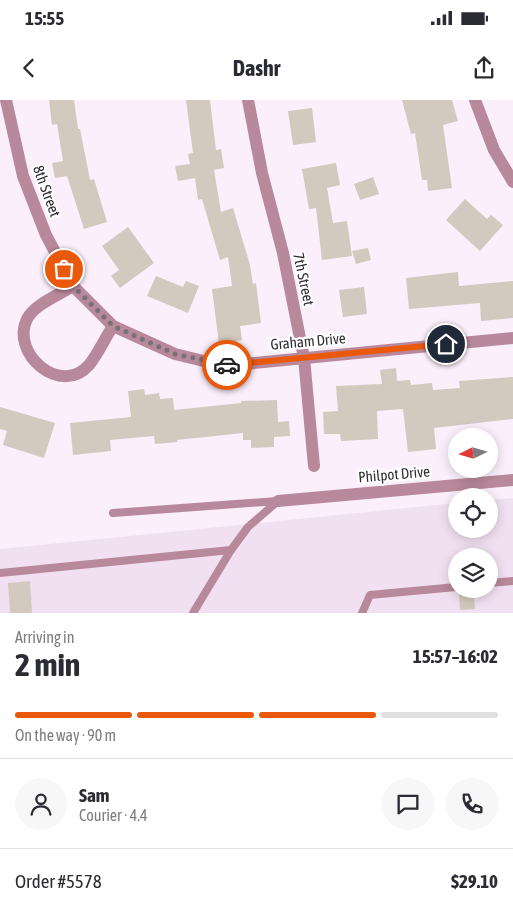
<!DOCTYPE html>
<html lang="en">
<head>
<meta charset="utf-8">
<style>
	:root { --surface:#fff; --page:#f7f7f7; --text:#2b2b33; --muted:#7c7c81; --line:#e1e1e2; --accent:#ea580c }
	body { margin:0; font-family:"Asap Condensed",sans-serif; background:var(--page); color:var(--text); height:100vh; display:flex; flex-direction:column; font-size:19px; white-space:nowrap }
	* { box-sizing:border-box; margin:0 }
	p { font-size:16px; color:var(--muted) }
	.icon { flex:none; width:28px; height:28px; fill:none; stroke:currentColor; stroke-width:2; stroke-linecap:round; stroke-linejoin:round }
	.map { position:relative; height:513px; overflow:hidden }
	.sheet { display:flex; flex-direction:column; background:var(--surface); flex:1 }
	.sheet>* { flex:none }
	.needle { width:32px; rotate:265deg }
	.buttons { position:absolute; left:448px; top:328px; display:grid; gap:10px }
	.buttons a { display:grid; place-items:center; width:50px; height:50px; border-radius:50%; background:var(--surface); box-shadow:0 2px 12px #0003; font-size:25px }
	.pin { position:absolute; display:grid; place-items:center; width:42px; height:42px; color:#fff; margin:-21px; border:2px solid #fff; border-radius:50%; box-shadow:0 1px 5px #0007 }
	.courier { position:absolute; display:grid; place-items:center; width:50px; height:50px; margin:-25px; border:4px solid #ea580c; border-radius:50%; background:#fff; color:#222; box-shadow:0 1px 6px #0007 }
	.head em { font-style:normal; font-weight:700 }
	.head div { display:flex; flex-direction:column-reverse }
	.head { display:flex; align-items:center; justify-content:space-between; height:85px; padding:0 15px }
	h1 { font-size:32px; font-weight:700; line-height:38px }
	.bar { display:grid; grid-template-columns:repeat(4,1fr); gap:8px 5px; align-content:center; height:60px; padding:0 15px }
	.bar i { height:6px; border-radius:4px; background:var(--line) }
	.bar .current { background:var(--accent) }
	.bar p { grid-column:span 4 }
	.line { display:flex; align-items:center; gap:12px; padding:0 15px; border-top:1px solid var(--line) }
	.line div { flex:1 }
	.round { display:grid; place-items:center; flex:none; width:52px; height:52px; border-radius:26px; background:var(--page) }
	.status { display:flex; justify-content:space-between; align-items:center; height:35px; padding:0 25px; background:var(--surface); direction:ltr }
	.status svg { height:14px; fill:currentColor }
	header { display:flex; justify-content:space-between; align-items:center; height:65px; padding:0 15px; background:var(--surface); font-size:22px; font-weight:700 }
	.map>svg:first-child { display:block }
	.built { fill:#f1e0f1; fill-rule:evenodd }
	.building { fill:#d4c9be }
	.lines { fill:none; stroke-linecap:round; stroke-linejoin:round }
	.lane { stroke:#b8899a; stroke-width:8 }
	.street { stroke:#b8899a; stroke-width:12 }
	.done { stroke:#787078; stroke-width:5; stroke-dasharray:0 9 }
	.route { stroke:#ea580c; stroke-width:6 }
	.labels { text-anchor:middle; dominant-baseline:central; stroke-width:4.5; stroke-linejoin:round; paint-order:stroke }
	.street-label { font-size:15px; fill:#312c31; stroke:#fff }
</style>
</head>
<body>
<div class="status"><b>15:55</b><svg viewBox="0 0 49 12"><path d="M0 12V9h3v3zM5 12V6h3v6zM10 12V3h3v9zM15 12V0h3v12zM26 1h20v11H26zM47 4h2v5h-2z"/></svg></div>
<header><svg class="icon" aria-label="back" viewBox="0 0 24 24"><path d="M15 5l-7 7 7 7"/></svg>Dashr<svg class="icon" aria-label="share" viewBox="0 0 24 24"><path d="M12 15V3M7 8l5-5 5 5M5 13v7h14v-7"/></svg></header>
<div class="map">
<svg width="513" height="513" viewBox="0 0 513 513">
	<rect width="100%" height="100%" fill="#fbeffb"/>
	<path class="built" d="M513 398V513H0V449L456 403V429H489V400ZM456 456H489V489H456Z"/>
	<g class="building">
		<path d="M49 0H74L78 29H80L90 80 94 79 107 122 84 129 67 76 55 78 52 63 63 61 57 24 52 25Z"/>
		<path d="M186 0H210L216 50 221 49 224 68 214 70 221 112 233 108 250 165 253 184 256 183 261 223 240 226 242 240 219 244 212 189 232 186 228 157 220 160 202 99 198 100 195 78 178 81 175 66 190 64 188 54 193 53Z"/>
		<path d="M402 0H452L458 21 443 25 452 88 428 91 427 80H422L415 33 411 34Z"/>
		<path d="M312 8 316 42 293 45 288 11Z"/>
		<path d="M336 63 340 85 327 88 333 123 347 121 352 156 322 160 316 108 309 109 302 69Z"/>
		<path d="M373 77 379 94 360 100 354 84Z"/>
		<path d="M465 99 487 119 491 115 503 125 480 151 446 120Z"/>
		<path d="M128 127 154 163 120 188 111 176 119 170 102 146Z"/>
		<path d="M368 148 371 160 356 164 352 151Z"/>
		<path d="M458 172 459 186 513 181V218L481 221 480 203 409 209 406 178Z"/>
		<path d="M156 176 183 187 186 181 199 186 188 213 147 196Z"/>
		<path d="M364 187 367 214 343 217 339 190Z"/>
		<path d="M396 268 397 281 410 280 411 285 432 283 433 290 460 288 459 281 513 277V319L434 328 436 349 408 352 403 309 377 311 378 339 341 341 340 334H324L323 312 338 311 336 286 382 284 380 270Z"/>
		<path d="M144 289 145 295 159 293 160 299 173 298 174 310 241 303V301L277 300 278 322 289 321 290 336 274 337V347L251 348V340H243V333L177 340 178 342 155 344 154 336 110 340 111 351 73 355 70 323 131 317 128 291Z"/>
		<path d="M0 307 55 323 44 358 3 345 7 331 0 329Z"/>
		<path d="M30 481 32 513H10L8 483Z"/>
		<path d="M474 493 475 509 460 510 459 495Z"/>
	</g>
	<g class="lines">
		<g class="lane">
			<path d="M113 413 278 401"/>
			<path d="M0 473 231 450"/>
			<path d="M489 483 513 481"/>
			<path d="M193 513 231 450 248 427 278 401"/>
			<path d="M362 513 370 495 456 487"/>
		</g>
		<g class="street">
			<path d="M6 0 23 76 46 135 73 186 113 226 175 254 224 266 513 238"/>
			<path d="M248 0 262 73 283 153 304 258 314 366"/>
			<path d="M475 0 494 50 513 82"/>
			<path d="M73 186C59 195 35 204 27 219 10 254 61 297 89 265 98 254 105 238 113 226"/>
			<path d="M278 401 513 380"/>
		</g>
	</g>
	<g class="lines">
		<path class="done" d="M64 169 73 186 113 226 175 254 227 265"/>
		<path class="route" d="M227 265 446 244"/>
	</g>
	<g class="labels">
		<g class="street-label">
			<text transform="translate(47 91) rotate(70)">8th Street</text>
			<text transform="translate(304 179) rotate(78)">7th Street</text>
			<text transform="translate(308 241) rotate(-5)">Graham Drive</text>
			<text transform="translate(394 374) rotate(-5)">Philpot Drive</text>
		</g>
	</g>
</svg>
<div class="buttons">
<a><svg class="needle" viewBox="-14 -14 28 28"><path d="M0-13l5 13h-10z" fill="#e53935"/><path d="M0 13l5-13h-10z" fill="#7c7c81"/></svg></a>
<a><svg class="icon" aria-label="locate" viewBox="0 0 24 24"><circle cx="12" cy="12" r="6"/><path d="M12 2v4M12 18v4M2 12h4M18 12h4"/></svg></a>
<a><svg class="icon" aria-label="layers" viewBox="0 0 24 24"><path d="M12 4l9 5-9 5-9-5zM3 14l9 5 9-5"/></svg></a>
</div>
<div class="pin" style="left:64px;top:169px;background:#ea580c"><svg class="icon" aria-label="bag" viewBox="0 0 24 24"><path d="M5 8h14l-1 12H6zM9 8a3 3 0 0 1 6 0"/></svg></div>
<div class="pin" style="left:446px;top:244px;background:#1f2937"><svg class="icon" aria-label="home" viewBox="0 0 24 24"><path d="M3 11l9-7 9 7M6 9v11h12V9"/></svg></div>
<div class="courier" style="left:227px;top:265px"><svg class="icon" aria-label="car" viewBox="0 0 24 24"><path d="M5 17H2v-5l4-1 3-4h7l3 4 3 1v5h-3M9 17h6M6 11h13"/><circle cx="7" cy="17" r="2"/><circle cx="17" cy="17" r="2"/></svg></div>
</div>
<section class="sheet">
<div class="head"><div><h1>2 min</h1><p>Arriving in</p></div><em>15:57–16:02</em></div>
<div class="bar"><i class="current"></i><i class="current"></i><i class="current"></i><i></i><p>On the way · 90 m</p></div>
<div class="line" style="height:90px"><a class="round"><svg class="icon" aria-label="person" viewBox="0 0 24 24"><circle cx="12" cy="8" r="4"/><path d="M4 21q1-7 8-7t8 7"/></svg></a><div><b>Sam</b><p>Courier · 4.4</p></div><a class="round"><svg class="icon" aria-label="chat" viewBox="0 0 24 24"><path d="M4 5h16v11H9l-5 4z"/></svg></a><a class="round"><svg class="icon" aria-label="phone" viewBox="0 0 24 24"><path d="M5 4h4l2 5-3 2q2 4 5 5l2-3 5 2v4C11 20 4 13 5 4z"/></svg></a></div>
<div class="line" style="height:65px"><div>Order #5578</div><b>$29.10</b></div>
</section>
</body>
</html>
